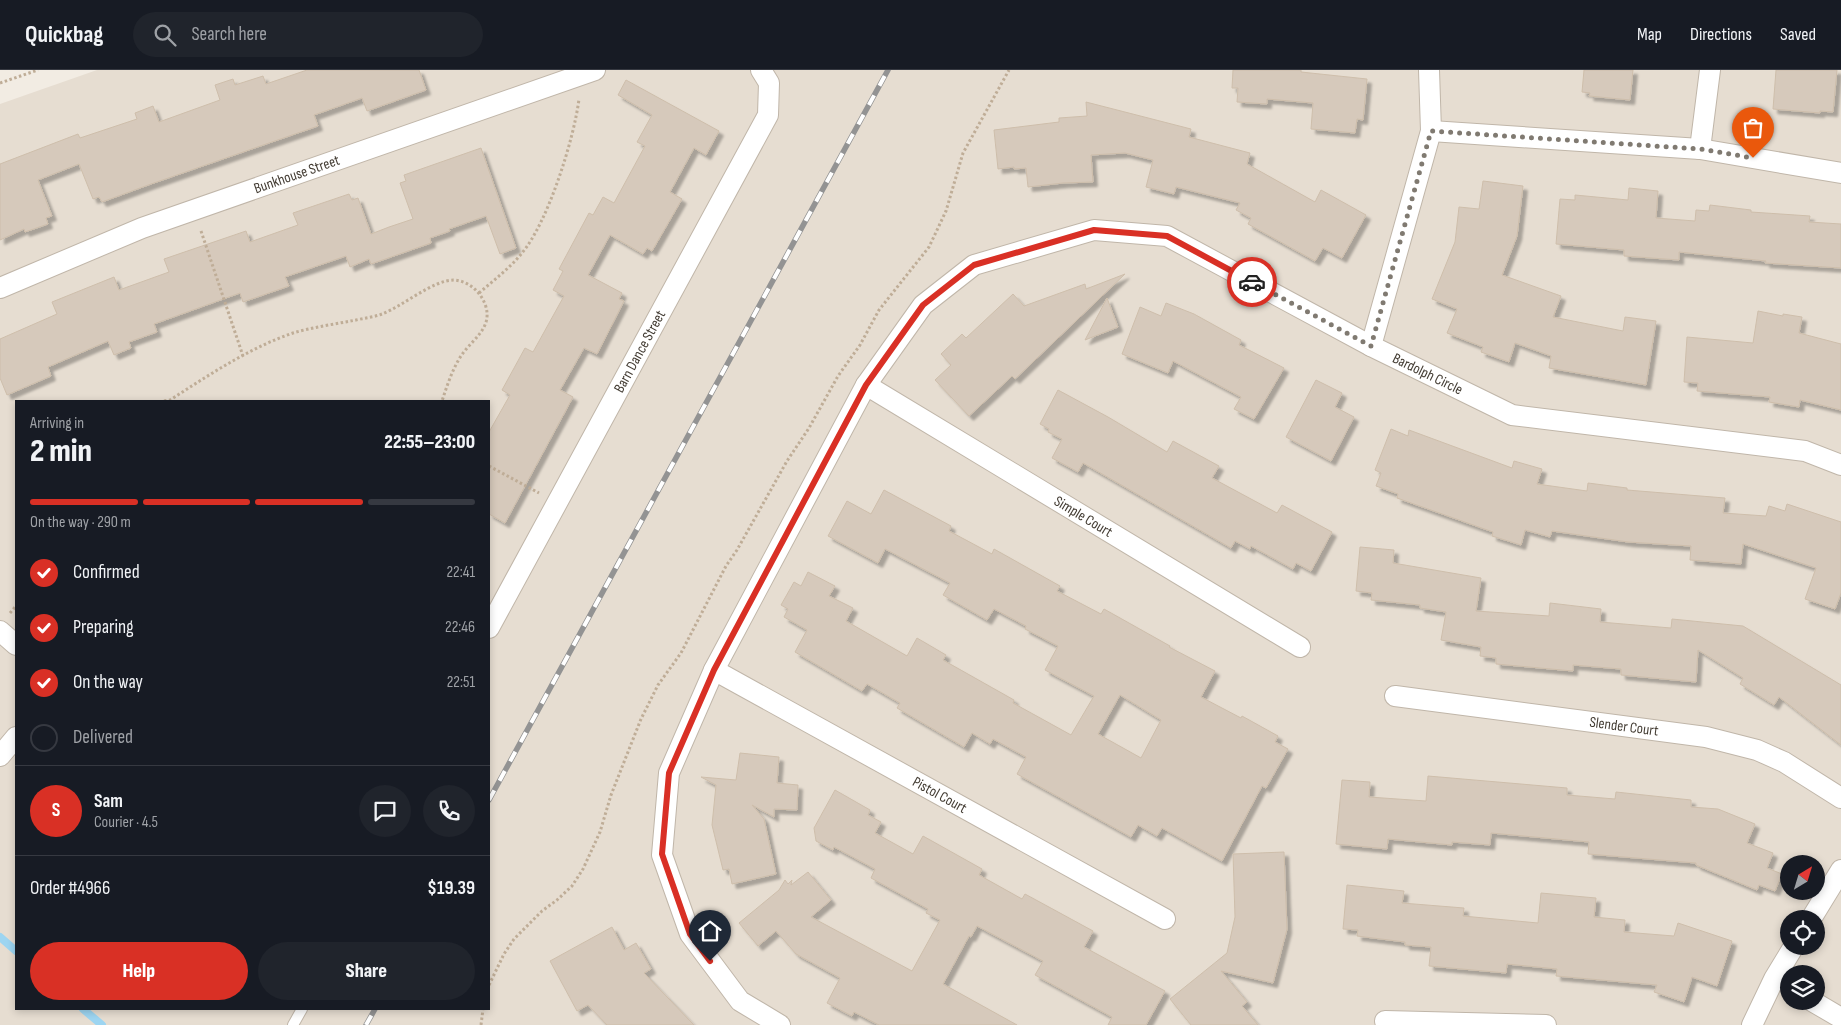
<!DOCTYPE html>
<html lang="en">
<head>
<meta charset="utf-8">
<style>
	:root { --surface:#171b24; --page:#20242c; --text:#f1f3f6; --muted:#9ea1a6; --line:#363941; --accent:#d93025 }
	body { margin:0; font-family:"Sofia Sans Condensed",sans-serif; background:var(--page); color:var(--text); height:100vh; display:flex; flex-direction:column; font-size:19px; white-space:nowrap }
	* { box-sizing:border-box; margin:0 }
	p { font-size:16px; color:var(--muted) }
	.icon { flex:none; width:28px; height:28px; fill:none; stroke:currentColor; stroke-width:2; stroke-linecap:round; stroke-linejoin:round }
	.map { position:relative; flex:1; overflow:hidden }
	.side { position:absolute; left:15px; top:330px; width:475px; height:610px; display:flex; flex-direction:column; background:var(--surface); border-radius:0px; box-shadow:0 2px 8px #0003 }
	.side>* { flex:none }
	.needle { width:32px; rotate:38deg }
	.buttons { position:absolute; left:1780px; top:785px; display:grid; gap:10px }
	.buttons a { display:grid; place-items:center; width:45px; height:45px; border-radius:50%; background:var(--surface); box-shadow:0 2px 8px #0003; font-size:25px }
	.pin { position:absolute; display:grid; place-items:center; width:42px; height:42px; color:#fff; margin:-51px -21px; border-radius:50% 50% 50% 0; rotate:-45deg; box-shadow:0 0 5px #0007 }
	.pin .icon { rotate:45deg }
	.courier { position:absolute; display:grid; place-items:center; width:50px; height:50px; margin:-25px; border:4px solid #d93025; border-radius:50%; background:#fff; color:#222; box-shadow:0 1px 6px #0007 }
	.head em { font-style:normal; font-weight:800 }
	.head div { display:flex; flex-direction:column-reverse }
	.head { display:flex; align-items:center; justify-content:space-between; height:85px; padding:0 15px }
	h1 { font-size:32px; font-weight:800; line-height:38px }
	.bar { display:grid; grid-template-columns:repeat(4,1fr); gap:8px 5px; align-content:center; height:60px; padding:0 15px }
	.bar i { height:6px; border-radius:4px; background:var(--line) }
	.bar .current { background:var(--accent) }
	.bar p { grid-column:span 4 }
	.line { display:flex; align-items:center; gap:12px; padding:0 15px; border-top:1px solid var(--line) }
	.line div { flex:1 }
	.round { display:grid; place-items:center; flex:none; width:52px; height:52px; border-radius:26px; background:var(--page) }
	ol { padding:0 15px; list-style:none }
	li { display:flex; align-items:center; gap:15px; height:55px }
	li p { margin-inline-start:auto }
	li .icon { padding:5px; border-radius:50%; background:var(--accent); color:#fff; stroke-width:4 }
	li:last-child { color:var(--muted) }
	li i { width:28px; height:28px; border:2px solid var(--line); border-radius:50% }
	.action { display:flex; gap:10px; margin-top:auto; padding:10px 15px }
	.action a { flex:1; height:58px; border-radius:30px; background:var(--accent); color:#fff; font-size:20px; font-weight:800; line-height:58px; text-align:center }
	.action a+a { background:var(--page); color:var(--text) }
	header { display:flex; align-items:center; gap:30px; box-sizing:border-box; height:70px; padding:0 25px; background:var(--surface); border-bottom:1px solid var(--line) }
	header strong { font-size:24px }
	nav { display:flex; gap:28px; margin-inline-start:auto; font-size:18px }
	.search { width:350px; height:45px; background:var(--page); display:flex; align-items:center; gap:12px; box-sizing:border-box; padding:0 18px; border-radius:28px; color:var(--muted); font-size:19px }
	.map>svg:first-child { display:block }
	.residential { fill:#e6ddd1; fill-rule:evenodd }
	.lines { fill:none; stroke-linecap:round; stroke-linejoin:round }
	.stream { stroke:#9dd5f1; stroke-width:8 }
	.building { fill:#d6c9bb; stroke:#cebeab; fill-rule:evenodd; filter:url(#shadow) }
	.lane-casing { stroke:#c0b6a9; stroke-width:12 }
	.street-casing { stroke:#c0b6a9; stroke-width:22 }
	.path { stroke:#bfad97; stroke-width:3; stroke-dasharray:2.5 2.5; stroke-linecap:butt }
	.lane { stroke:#fff; stroke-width:10 }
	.street { stroke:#fff; stroke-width:20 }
	.rail-casing { stroke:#939393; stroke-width:5.5 }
	.rail { stroke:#fff; stroke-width:4; stroke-dasharray:11; stroke-linecap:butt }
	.done { stroke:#807a71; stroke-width:5; stroke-dasharray:0 9 }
	.route { stroke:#d93025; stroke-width:6 }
	.labels { text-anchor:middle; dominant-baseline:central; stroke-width:4; stroke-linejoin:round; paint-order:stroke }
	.street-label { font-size:15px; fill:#433c33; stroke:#fff }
</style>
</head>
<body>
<header>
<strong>Quickbag</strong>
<div class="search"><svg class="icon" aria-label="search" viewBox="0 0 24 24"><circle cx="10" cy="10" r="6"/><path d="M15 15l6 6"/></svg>Search here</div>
<nav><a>Map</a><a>Directions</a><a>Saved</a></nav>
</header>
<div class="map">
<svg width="1841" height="955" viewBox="0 0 1841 955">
	<defs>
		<filter id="shadow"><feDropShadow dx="4.5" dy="4.5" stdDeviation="1" flood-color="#0004"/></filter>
	</defs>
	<rect width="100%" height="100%" fill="#f2ece3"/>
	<path class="residential" d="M97 0H1841V955H0V34ZM16 331H489V939H16ZM1789 794H1816V821H1789ZM1789 849H1816V876H1789ZM1789 904H1816V931H1789Z"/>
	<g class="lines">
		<g class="stream">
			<path d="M0 867 16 881"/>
			<path d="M83 939 102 955"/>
		</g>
	</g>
	<g class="building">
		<path d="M307 0H419L426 20 367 41 362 28 314 45 318 56 151 114 102 132 99 127 93 129 79 94 38 110 52 146 46 148 48 154 25 162 24 159 0 170V94L78 64 80 68 137 49 135 43 153 36 159 52 220 30 215 15 233 9 235 15 263 6 266 14Z"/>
		<path d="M1233 0H1301V2L1367 9 1363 50 1357 49 1355 63 1311 59 1313 33 1267 29V34L1237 32 1238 18H1232Z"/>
		<path d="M1584 0H1633L1630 30 1589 26 1590 23 1582 22Z"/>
		<path d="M1776 0H1837L1833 42 1820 41V43L1773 39Z"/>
		<path d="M626 10 719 61 706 85 694 78 670 122 682 129 652 181 647 178 643 184 610 165 588 205 622 223 619 229 624 231 597 284 584 278 560 320 573 327 505 453 489 444V362L510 325 502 320 525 278 533 282 564 226 553 220 563 201 559 199 589 143 593 145 603 127 614 133 645 76 637 72 652 45 618 25Z"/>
		<path d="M1086 32 1191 59 1189 67 1250 83 1247 94 1315 132 1321 120 1366 145 1342 188 1323 178 1315 191 1248 154 1251 148 1236 140 1240 133 1176 117 1174 124 1146 117 1153 90 1125 83 1091 85 1093 112 1063 113 1028 117 1026 98 1014 99V97L998 99 994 60 1059 52V48L1087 46Z"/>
		<path d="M481 78 516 178 500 184 486 146 449 159 450 161 430 168 431 173 371 194 369 189 350 197 346 186 285 207 289 216 243 232 240 223 154 254 157 262 129 272 131 278 114 285 108 271 48 297 51 306 7 325 0 308V269L57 244 52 232 114 207 119 220 169 202 164 189 246 161 250 172 298 155 293 143 349 124 352 130 358 128 371 164 389 157 413 149 400 113 406 111 404 105Z"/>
		<path d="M1483 111 1523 116 1517 166 1502 205 1561 226 1553 247 1623 261 1625 247 1656 251 1646 315 1549 298 1551 286 1515 273 1509 292 1481 282 1483 277 1447 263 1457 239 1432 229 1455 172 1459 137 1479 139Z"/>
		<path d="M1629 118 1658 121 1656 148 1695 151 1696 140 1709 141 1710 135 1751 140V142L1810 146 1809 152 1841 154V198L1765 193 1766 191 1679 182V190L1624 186V180L1556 174 1560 129 1575 130V125L1628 130Z"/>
		<path d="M1125 204 1015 309 1012 306 969 346 935 310 951 295 941 284 962 264 966 268 1013 224 1024 236 1085 214 1086 219Z"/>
		<path d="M1107 228 1118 257 1085 270Z"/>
		<path d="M1166 233 1194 244 1241 270 1239 275 1284 298 1254 349 1234 339 1241 327 1173 291 1168 303 1122 284 1140 237 1161 246Z"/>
		<path d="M1758 241 1783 246V244L1802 247 1799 263 1841 274V340L1800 330 1799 337 1769 332 1770 327 1697 321 1698 313 1684 312 1687 267 1753 273Z"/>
		<path d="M1316 310 1342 323 1335 337 1354 347 1331 391 1286 367Z"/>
		<path d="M1058 320 1108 347 1167 382 1173 371 1219 396 1212 408 1277 443 1282 435 1332 462 1311 501 1296 493 1293 499 1251 476 1250 479 1235 471 1231 478 1083 393 1078 402 1052 388 1062 369 1048 362 1049 359 1040 354Z"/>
		<path d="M1391 359 1408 366 1409 360 1512 398 1514 391 1542 399 1537 414 1587 421 1588 413 1627 418V420L1725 428 1723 443 1766 446 1769 436 1785 441 1787 434 1841 452V523L1835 539 1805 529 1816 498 1743 474 1741 494 1690 490 1691 476 1628 472 1552 461 1550 467 1525 460 1521 475 1492 466 1493 462 1397 428 1398 424 1376 416 1381 403 1375 400Z"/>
		<path d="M884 420 951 456 949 461 992 484 994 479 1060 516 1057 521 1101 544 1104 539 1170 576 1169 577 1215 601 1201 627 1241 648 1242 646 1278 666 1275 672 1288 679 1266 718 1262 716 1222 791 1162 758 1157 766 1138 755 1131 767 1017 704 1026 687 993 669 990 674 972 663 964 677 897 638 900 633 867 614 862 621 795 582 807 560 784 547 788 539 781 535 794 512 801 516 808 502 835 516 829 526 853 538 846 551 907 586 917 568 946 585 943 590 1014 630 1013 633 1071 665 1094 626 1045 600 1058 576 1025 559 1026 556 994 539 987 550 943 525 950 513 885 479 878 493 828 466 847 431 871 444ZM1120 625 1161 650 1141 688 1098 664Z"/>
		<path d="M1360 477 1394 480 1393 493 1481 508 1476 541 1549 546 1550 533 1601 539 1600 552 1671 558 1672 549 1743 556 1841 615V675L1779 627 1774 635 1740 614 1743 608 1698 580 1696 612 1621 605V599L1573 595V601L1496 594V588L1480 586 1481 577 1441 570 1446 542 1420 538V535L1371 530 1372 523 1356 521Z"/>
		<path d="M740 683 779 687 777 713 798 715 797 740 774 739V747L752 735 764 749 776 804 732 814 729 799 723 800 712 755 716 715 701 707 736 710Z"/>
		<path d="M1428 706 1567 718V725L1615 729 1616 722 1691 730V737L1718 739 1755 754 1747 773 1773 783 1767 798 1782 804 1775 821 1759 815 1757 820 1696 795V793L1588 784 1589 772 1491 763 1490 775 1452 772V775L1388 769 1387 779 1336 774 1342 710 1370 712 1369 727 1426 731Z"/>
		<path d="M835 720 870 740 868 745 881 752 875 763 913 784 923 766 982 799 979 805 1022 829 1025 824 1093 861 1084 877 1165 921 1146 955H1108L1112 947 1035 905 1043 891 977 856 971 867 969 866 943 914 1017 955H879L854 942 852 946 827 933 840 908 796 884 776 861 758 876 739 853 779 820 785 810 788 814 792 810 791 815 808 802 831 830 811 847 912 901 940 850 926 843 928 839 871 808 875 799 834 777 833 780 816 771 814 758Z"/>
		<path d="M1284 782 1287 859 1273 913 1221 901 1247 932 1242 936 1258 955H1191L1170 929 1227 883 1235 847 1233 784Z"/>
		<path d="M1347 815 1404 821 1402 833 1464 838 1463 846 1538 853 1541 823 1596 828 1594 847 1625 850 1624 862 1674 866 1678 853 1732 871 1717 916 1692 907 1684 932 1654 922 1657 915 1556 906 1557 899 1507 894 1506 903 1429 896 1431 877 1405 875V872L1357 866 1358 860 1343 859Z"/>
		<path d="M612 857 624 880 636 873 651 899 644 903 694 955H607L588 935 577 941 550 891Z"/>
	</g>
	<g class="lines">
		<g class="lane-casing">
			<path id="lane" d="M293 955 302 939"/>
		</g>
		<g class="street-casing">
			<g id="street">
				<path d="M1431 61 1700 79 1841 103"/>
				<path d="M1700 79 1710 0"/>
				<path id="s1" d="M0 218 142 158 595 0"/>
				<path d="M1371 276 1431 61 1429 0"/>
				<path id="s2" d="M866 315 1300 577"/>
				<path id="s3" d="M489 558 768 45 769 13 761 0"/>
				<path d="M0 561 16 575"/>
				<path id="s4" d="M714 600 1165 849"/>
				<path id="s5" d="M1395 626 1706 667 1757 680 1784 692 1841 728"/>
				<path d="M0 686 16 667"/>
				<path d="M1811 849 1841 800"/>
				<path d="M1812 931 1841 948"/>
				<path d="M1385 951 1546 955"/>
				<path id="s6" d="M780 955 740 931 690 864 662 785 669 703 714 600 866 315 923 235 974 195 1094 160 1167 166 1371 276 1512 345 1805 381 1841 395"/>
				<path d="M1752 955 1774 909 1794 876"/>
			</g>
		</g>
		<g class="path">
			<path d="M0 13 38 0"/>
			<path d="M201 161 243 286"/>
			<path d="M479 223C494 210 510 198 522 183 548 152 574 69 579 29"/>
			<path d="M164 331 170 330C209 305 249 278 293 263 313 257 336 254 356 250 365 248 374 247 382 244 403 236 433 210 454 210 468 211 480 221 485 234 494 258 472 269 461 286 452 300 447 316 442 331"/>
			<path d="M489 396 539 423"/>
			<path d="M10 543 16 536"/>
			<path d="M489 915 504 884 514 869 542 841 557 830 572 816 583 799 600 762 611 725 641 649 658 615 681 583 726 496 737 480 787 391 809 358 838 306 860 275 879 240 929 177 946 141 963 83 1009 0"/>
			<path d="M481 955 483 939"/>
		</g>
		<use href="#lane" class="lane"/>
		<use href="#street" class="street"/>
		<g class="rail-casing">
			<g id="rail">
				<path d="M489 730 888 0"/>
				<path d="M366 955 375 939"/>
			</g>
		</g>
		<use href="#rail" class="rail"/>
	</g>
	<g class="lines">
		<path class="done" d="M1252 212 1371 276 1431 61 1700 79 1753 88"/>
		<path class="route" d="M710 891 690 864 662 784 669 703 714 600 866 315 923 235 974 195 1094 160 1167 166 1252 212"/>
	</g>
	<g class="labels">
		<g class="street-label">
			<text stroke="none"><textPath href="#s1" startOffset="318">Bunkhouse Street</textPath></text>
			<text stroke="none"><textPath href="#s3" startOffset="315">Barn Dance Street</textPath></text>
			<text stroke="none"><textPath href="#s6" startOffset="1388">Bardolph Circle</textPath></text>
			<text stroke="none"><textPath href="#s2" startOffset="254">Simple Court</textPath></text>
			<text stroke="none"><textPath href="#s5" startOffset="231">Slender Court</textPath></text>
			<text stroke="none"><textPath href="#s4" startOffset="258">Pistol Court</textPath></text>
		</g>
	</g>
</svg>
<div class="buttons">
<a><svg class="needle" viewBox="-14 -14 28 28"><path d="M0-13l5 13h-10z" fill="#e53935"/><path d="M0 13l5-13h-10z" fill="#9ea1a6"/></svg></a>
<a><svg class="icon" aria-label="locate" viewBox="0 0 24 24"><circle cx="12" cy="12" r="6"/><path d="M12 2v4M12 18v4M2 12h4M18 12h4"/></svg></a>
<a><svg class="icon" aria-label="layers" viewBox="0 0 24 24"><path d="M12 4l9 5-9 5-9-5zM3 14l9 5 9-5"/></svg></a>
</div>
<div class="pin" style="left:1753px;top:88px;background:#ea580c"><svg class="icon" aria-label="bag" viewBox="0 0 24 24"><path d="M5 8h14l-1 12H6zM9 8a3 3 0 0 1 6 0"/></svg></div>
<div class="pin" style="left:710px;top:891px;background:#1f2937"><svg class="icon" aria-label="home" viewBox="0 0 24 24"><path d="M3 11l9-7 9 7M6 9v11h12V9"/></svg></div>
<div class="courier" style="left:1252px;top:212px"><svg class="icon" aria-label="car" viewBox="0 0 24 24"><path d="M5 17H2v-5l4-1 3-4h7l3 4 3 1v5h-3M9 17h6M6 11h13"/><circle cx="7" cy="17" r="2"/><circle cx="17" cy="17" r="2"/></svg></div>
<section class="side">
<div class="head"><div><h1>2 min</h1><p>Arriving in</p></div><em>22:55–23:00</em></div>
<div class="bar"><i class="current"></i><i class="current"></i><i class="current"></i><i></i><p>On the way · 290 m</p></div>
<ol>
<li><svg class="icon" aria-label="check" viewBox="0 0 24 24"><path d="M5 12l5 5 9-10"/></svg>Confirmed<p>22:41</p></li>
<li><svg class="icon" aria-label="check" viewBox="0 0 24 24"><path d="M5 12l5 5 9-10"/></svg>Preparing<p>22:46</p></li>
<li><svg class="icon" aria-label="check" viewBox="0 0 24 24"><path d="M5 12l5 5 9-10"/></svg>On the way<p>22:51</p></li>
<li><i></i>Delivered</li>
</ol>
<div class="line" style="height:90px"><b class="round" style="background:var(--accent);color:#fff">S</b><div><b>Sam</b><p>Courier · 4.5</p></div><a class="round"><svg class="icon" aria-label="chat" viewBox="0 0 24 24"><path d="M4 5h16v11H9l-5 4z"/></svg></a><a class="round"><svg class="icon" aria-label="phone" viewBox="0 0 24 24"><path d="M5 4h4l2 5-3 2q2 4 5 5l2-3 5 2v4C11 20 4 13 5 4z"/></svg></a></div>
<div class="line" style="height:65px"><div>Order #4966</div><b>$19.39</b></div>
<div class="action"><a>Help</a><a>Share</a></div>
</section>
</div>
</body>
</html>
